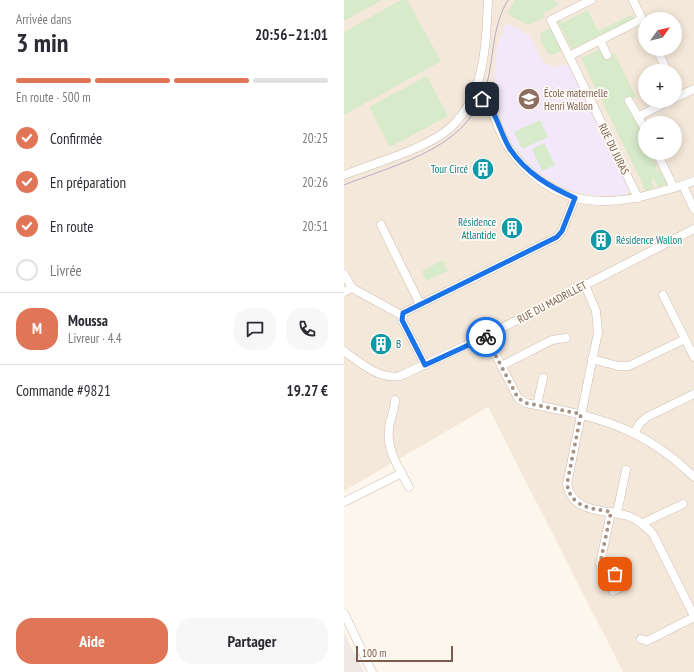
<!DOCTYPE html>
<html lang="fr">
<head>
<meta charset="utf-8">
<style>
	:root { --surface:#fff; --page:#f7f7f7; --text:#2b2b33; --muted:#7c7c81; --line:#e1e1e2; --accent:#e07557 }
	body { margin:0; font-family:"PT Sans Narrow",sans-serif; background:var(--page); color:var(--text); height:100vh; display:flex; flex-direction:column; font-size:15px; white-space:nowrap }
	* { box-sizing:border-box; margin:0 }
	p { font-size:13px; color:var(--muted) }
	.icon { flex:none; width:22px; height:22px; fill:none; stroke:currentColor; stroke-width:2; stroke-linecap:round; stroke-linejoin:round }
	.map { position:relative; flex:1; overflow:hidden }
	.panel { display:flex; flex-direction:column; background:var(--surface); width:344px }
	.panel>* { flex:none }
	.needle { width:26px; rotate:56deg }
	.tools { position:absolute; left:294px; top:12px; display:grid; gap:8px }
	.tools a { display:grid; place-items:center; width:44px; height:44px; border-radius:50%; background:var(--surface); box-shadow:0 2px 10px #0003; font-size:20px }
	.scale { position:absolute; left:12px; bottom:10px; width:97px; box-sizing:border-box; padding-left:4px; border:2px solid #785d4f; border-top:0; font-size:11px; line-height:14px; white-space:nowrap; color:#785d4f; -webkit-text-stroke:3px #fefaf3; paint-order:stroke }
	.pin { position:absolute; display:grid; place-items:center; width:34px; height:34px; color:#fff; margin:-17px; border-radius:8px; box-shadow:0 2px 6px #0006 }
	.courier { position:absolute; display:grid; place-items:center; width:40px; height:40px; margin:-20px; border:3px solid #1a73e8; border-radius:50%; background:#fff; color:#222; box-shadow:0 1px 5px #0007 }
	.overview em { font-style:normal; font-weight:800 }
	.overview div { display:flex; flex-direction:column-reverse }
	.overview { display:flex; align-items:center; justify-content:space-between; height:68px; padding:0 16px }
	h1 { font-size:26px; font-weight:800; line-height:30px }
	.bar { display:grid; grid-template-columns:repeat(4,1fr); gap:6px 4px; align-content:center; height:48px; padding:0 16px }
	.bar i { height:5px; border-radius:3px; background:var(--line) }
	.bar .active { background:var(--accent) }
	.bar p { grid-column:span 4 }
	.line { display:flex; align-items:center; gap:10px; padding:0 16px; border-top:1px solid var(--line) }
	.line div { flex:1 }
	.round { display:grid; place-items:center; flex:none; width:42px; height:42px; border-radius:16px; background:var(--page) }
	ol { padding:0 16px; list-style:none }
	li { display:flex; align-items:center; gap:12px; height:44px }
	li p { margin-inline-start:auto }
	li .icon { padding:4px; border-radius:50%; background:var(--accent); color:#fff; stroke-width:4 }
	li:last-child { color:var(--muted) }
	li i { width:22px; height:22px; border:2px solid var(--line); border-radius:50% }
	.button { display:flex; gap:8px; margin-top:auto; padding:8px 16px }
	.button a { flex:1; height:46px; border-radius:16px; background:var(--accent); color:#fff; font-size:16px; font-weight:800; line-height:46px; text-align:center }
	.button a+a { background:var(--page); color:var(--text) }
	main { display:flex; flex:1; min-height:0 }
	.map>svg:first-child { display:block }
	.residential { fill:#f4e8da; fill-rule:evenodd }
	.industrial { fill:#eee9e4 }
	.education { fill:#f3e8f9 }
	.green { fill:#d7eaca }
	.lines { fill:none; stroke-linecap:round; stroke-linejoin:round }
	.minor-casing { stroke:#cfbeb1; stroke-width:9 }
	.minor { stroke:#fff; stroke-width:8 }
	.tram { stroke:#b9a9c7; stroke-width:1 }
	.done { stroke:#a69386; stroke-width:4; stroke-dasharray:0 7.2 }
	.route { stroke:#1a73e8; stroke-width:5 }
	.labels { text-anchor:middle; dominant-baseline:central; stroke-width:3.5; stroke-linejoin:round; paint-order:stroke }
	.education-label { font-size:11px; fill:#785e54; stroke:#fefaf3; text-anchor:start }
	.street-label { font-size:11px; fill:#785d4f; stroke:#fefaf3 }
	.culture-label { font-size:11px; fill:#0d838f; stroke:#fefaf3; text-anchor:end }
</style>
</head>
<body>
<main>
<section class="panel">
<div class="overview"><div><h1>3 min</h1><p>Arrivée dans</p></div><em>20:56–21:01</em></div>
<div class="bar"><i class="active"></i><i class="active"></i><i class="active"></i><i></i><p>En route · 500 m</p></div>
<ol>
<li><svg class="icon" aria-label="check" viewBox="0 0 24 24"><path d="M5 12l5 5 9-10"/></svg>Confirmée<p>20:25</p></li>
<li><svg class="icon" aria-label="check" viewBox="0 0 24 24"><path d="M5 12l5 5 9-10"/></svg>En préparation<p>20:26</p></li>
<li><svg class="icon" aria-label="check" viewBox="0 0 24 24"><path d="M5 12l5 5 9-10"/></svg>En route<p>20:51</p></li>
<li><i></i>Livrée</li>
</ol>
<div class="line" style="height:72px"><b class="round" style="background:var(--accent);color:#fff">M</b><div><b>Moussa</b><p>Livreur · 4.4</p></div><a class="round"><svg class="icon" aria-label="chat" viewBox="0 0 24 24"><path d="M4 5h16v11H9l-5 4z"/></svg></a><a class="round"><svg class="icon" aria-label="phone" viewBox="0 0 24 24"><path d="M5 4h4l2 5-3 2q2 4 5 5l2-3 5 2v4C11 20 4 13 5 4z"/></svg></a></div>
<div class="line" style="height:52px"><div>Commande #9821</div><b>19.27 €</b></div>
<div class="button"><a>Aide</a><a>Partager</a></div>
</section>
<div class="map">
<svg width="350" height="672" viewBox="0 0 350 672">
	<rect width="100%" height="100%" fill="#fcf6ec"/>
	<path class="residential" d="M0 0H350V672H279L144 407 0 491ZM301 19H331V49H301ZM301 71H331V101H301ZM301 123H331V153H301Z"/>
	<path class="industrial" d="M0 632 3 639 20 672H0Z"/>
	<path class="education" d="M165 24 185 35 199 61 202 64 209 67 218 65H225L286 189 282 195 251 196 231 192 219 187 192 171 168 144 157 119 151 95 150 80 153 47 161 25Z"/>
	<g class="green">
		<path d="M0 0H38L0 21Z"/>
		<path d="M57 0H63L97 61 0 115V32Z"/>
		<path d="M171 0H211L214 6 199 13 201 17 184 25 163 14Z"/>
		<path d="M244 10 254 31 289 14 291 19 228 49 213 20 215 18 218 23Z"/>
		<path d="M207 28 217 51 208 55 203 53 196 38 197 33Z"/>
		<path d="M259 48 263 56 270 53 292 97 282 102 301 141V153H307L313 166 311 172 318 169 323 184 314 187 310 179 307 181 310 188 301 191 296 179 297 177H295L237 58Z"/>
		<path d="M83 76 104 116 46 147 25 107Z"/>
		<path d="M196 120 204 137 178 149 170 132Z"/>
		<path d="M200 143 211 165 198 171 188 149Z"/>
		<path d="M99 260 104 271 82 281 78 271Z"/>
	</g>
	<g class="lines">
		<g class="minor-casing">
			<g id="minor">
				<path d="M247 0 207 20 225 56 298 19"/>
				<path d="M289 0 301 25"/>
				<path d="M256 40 263 55"/>
				<path d="M313 49 323 71"/>
				<path d="M225 56 294 198"/>
				<path d="M331 87 335 96"/>
				<path d="M128 95 141 101 146 106C152 121 157 137 166 150 206 204 255 210 315 192 327 188 339 186 350 181"/>
				<path d="M331 98 350 89"/>
				<path d="M285 101 301 129"/>
				<path d="M295 116 325 101"/>
				<path d="M313 153 330 188"/>
				<path d="M0 175C31 163 75 151 101 132 141 102 142 45 144 0"/>
				<path d="M339 186 350 209"/>
				<path d="M37 225 76 304"/>
				<path d="M0 274 8 288 59 316"/>
				<path d="M241 285 252 311 254 332 223 484C228 514 261 509 284 516 295 520 301 526 309 534L350 616"/>
				<path d="M0 292 8 288"/>
				<path d="M319 295 350 357"/>
				<path d="M142 336 174 398 182 403C252 417 297 425 350 477"/>
				<path d="M0 351C16 363 36 380 56 376L142 336 350 229"/>
				<path d="M248 359 274 366H285L341 339"/>
				<path d="M81 365 58 320 59 313 213 237 218 231 231 198"/>
				<path d="M157 366 208 340 222 338"/>
				<path d="M51 400C51 410 46 418 45 428 42 450 55 468 65 487"/>
				<path d="M193 405 199 378"/>
				<path d="M291 432 296 423 303 417 350 394"/>
				<path d="M0 502 58 473"/>
				<path d="M273 513 282 470"/>
				<path d="M299 523 339 504"/>
				<path d="M260 574H271L277 587 269 591C265 582 259 574 256 564L267 512"/>
				<path d="M0 613 28 672"/>
				<path d="M297 639 303 641 350 617"/>
			</g>
		</g>
		<use href="#minor" class="minor"/>
		<path class="tram" d="M0 185C57 162 129 148 144 79 150 52 149 24 164 0"/>
	</g>
	<g class="lines">
		<path class="done" d="M142 337 174 398 182 403 237 414 223 484C227 508 247 508 267 512L256 564 260 574H271"/>
		<path class="route" d="M138 99C151 106 157 136 166 149 182 173 206 187 231 198L218 231 213 237 59 313 58 320 81 365 142 337"/>
	</g>
	<defs>
		<g id="school-disc" transform="scale(1.15)"><circle r="9.5" fill="#8d6e63" stroke="#fefaf3"/><path d="M0-5L7-2L0 1L-7-2ZM-4 1L0 2.5L4 1V4Q0 6-4 4Z" fill="#fff"/></g>
		<g id="building-disc" transform="scale(1.15)"><circle r="9.5" fill="#0f9aa8" stroke="#fefaf3"/><path d="M-4-6H4V6H1V3H-1V6H-4ZM-2.5-4.3h1.7v1.8h-1.7ZM.8-4.3h1.7v1.8H.8ZM-2.5-1h1.7V.8h-1.7ZM.8-1h1.7V.8H.8Z" fill="#fff"/></g>
	</defs>
	<g fill-rule="evenodd">
		<use href="#school-disc" x="185" y="99"/>
		<use href="#building-disc" x="139" y="169"/>
		<use href="#building-disc" x="168" y="228"/>
		<use href="#building-disc" x="257" y="240"/>
		<use href="#building-disc" x="37" y="344"/>
	</g>
	<g class="labels">
		<g class="education-label">
			<text x="200" y="93">École maternelle<tspan x="200" dy="13">Henri Wallon</tspan></text>
		</g>
		<g class="street-label">
			<text transform="translate(270 149) rotate(64)">RUE DU JURAS</text>
			<text transform="translate(208 302) rotate(-28)">RUE DU MADRILLET</text>
		</g>
		<g class="culture-label">
			<text x="124" y="169">Tour Circé</text>
			<text x="152" y="222">Résidence<tspan x="152" dy="13">Atlantide</tspan></text>
			<text x="272" y="240" text-anchor="start">Résidence Wallon</text>
			<text x="52" y="344" text-anchor="start">B</text>
		</g>
	</g>
</svg>
<div class="tools">
<a><svg class="needle" viewBox="-14 -14 28 28"><path d="M0-13l5 13h-10z" fill="#e53935"/><path d="M0 13l5-13h-10z" fill="#7c7c81"/></svg></a>
<a>+</a>
<a>−</a>
</div>
<div class="scale">100 m</div>
<div class="pin" style="left:271px;top:574px;background:#ea580c"><svg class="icon" aria-label="bag" viewBox="0 0 24 24"><path d="M5 8h14l-1 12H6zM9 8a3 3 0 0 1 6 0"/></svg></div>
<div class="pin" style="left:138px;top:99px;background:#1f2937"><svg class="icon" aria-label="home" viewBox="0 0 24 24"><path d="M3 11l9-7 9 7M6 9v11h12V9"/></svg></div>
<div class="courier" style="left:142px;top:337px"><svg class="icon" aria-label="bike" viewBox="0 0 24 24"><circle cx="6" cy="16" r="4"/><circle cx="18" cy="16" r="4"/><path d="M6 16l4-8h5l3 8M10 8l3 8H6M13 5h3"/></svg></div>
</div>
</main>
</body>
</html>
